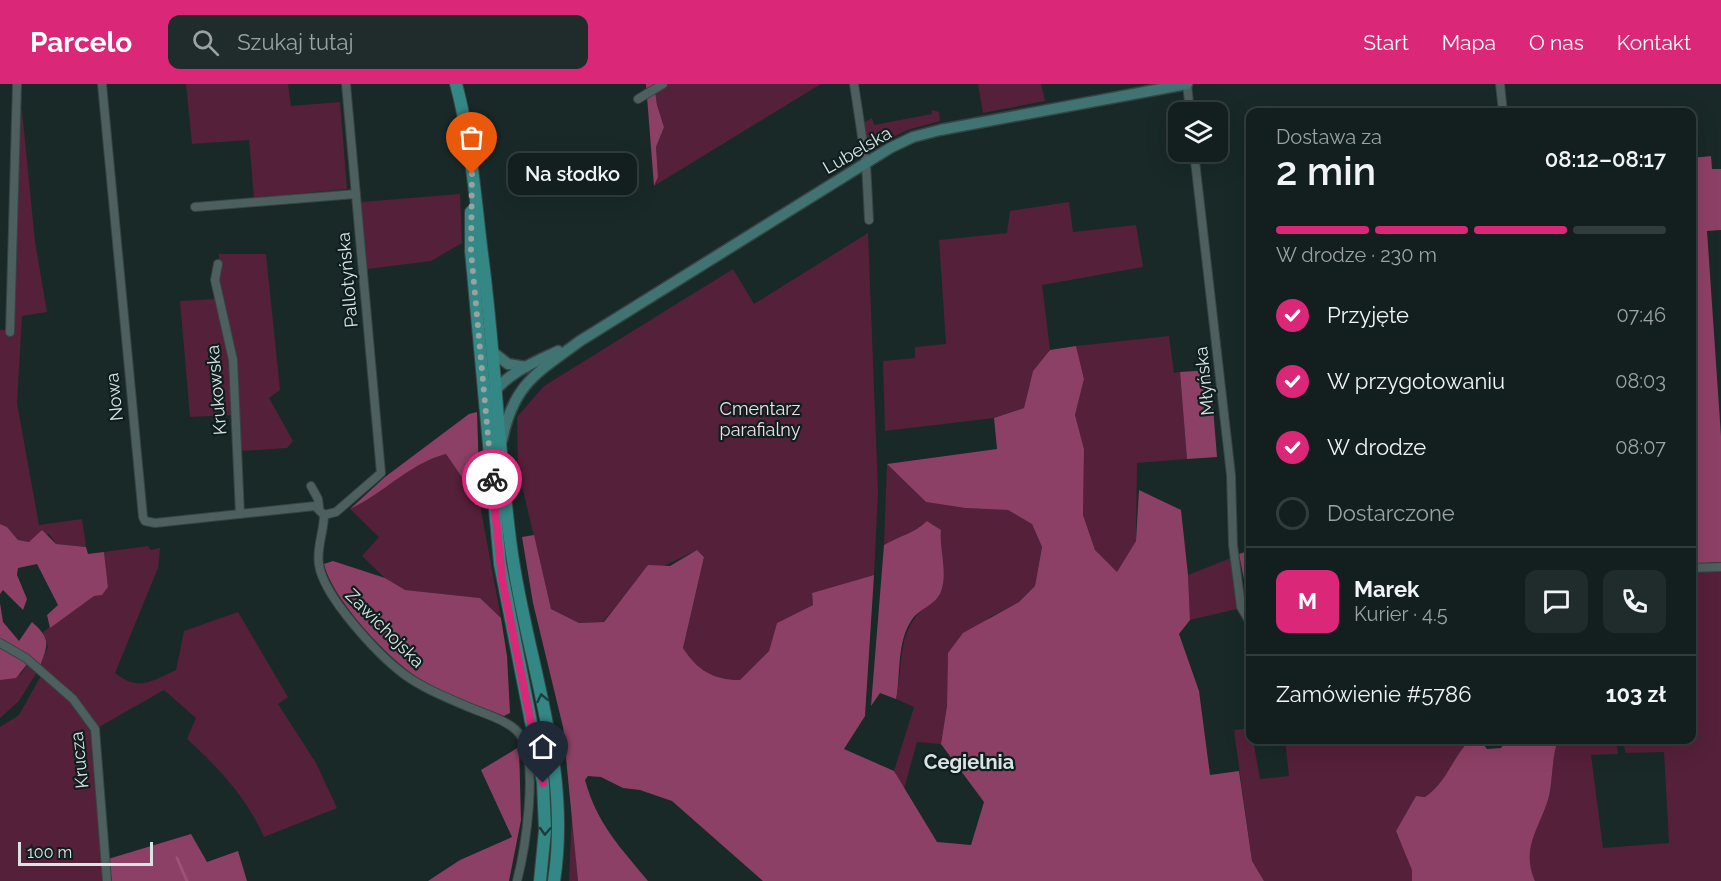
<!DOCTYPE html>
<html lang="pl">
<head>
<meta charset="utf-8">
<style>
	:root { --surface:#121f1e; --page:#1f2c2b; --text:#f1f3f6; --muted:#9ca2a4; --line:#313d3c; --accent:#db2777 }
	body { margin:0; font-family:Raleway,sans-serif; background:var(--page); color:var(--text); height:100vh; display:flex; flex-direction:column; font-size:22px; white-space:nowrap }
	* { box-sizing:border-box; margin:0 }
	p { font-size:20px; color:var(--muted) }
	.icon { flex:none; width:33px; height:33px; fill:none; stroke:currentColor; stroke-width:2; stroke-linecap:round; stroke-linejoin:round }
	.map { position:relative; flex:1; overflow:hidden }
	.panel { position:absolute; left:1246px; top:24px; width:450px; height:636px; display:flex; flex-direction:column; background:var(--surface); border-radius:12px; box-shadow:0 6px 24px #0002,0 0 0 2px var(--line) }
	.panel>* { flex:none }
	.buttons { position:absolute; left:1168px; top:18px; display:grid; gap:12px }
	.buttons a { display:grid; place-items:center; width:60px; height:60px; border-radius:12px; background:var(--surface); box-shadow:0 6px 24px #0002,0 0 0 2px var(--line); font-size:30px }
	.scale { position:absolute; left:18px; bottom:15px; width:135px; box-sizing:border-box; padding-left:6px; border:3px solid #dae4e3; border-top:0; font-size:16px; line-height:21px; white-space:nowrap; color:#dae4e3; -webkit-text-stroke:4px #0f1f1f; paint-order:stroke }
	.pin { position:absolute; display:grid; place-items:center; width:51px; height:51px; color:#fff; margin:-62px -26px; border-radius:50% 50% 50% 0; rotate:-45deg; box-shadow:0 0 6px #0007 }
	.pin .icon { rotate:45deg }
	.courier { position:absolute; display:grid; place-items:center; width:60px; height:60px; margin:-30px; border:4px solid #db2777; border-radius:50%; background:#fff; color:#222; box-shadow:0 2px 8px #0007 }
	.bubble { position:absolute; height:42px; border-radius:12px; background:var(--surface); box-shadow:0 6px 24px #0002,0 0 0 2px var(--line); font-size:20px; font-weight:600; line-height:42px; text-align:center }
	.overview em { font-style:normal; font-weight:600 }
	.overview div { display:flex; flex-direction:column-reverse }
	.overview { display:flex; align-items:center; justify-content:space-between; height:102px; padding:0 30px }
	h1 { font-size:39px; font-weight:600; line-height:45px }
	.bar { display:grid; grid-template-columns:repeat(4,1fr); gap:9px 6px; align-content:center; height:72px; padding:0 30px }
	.bar i { height:8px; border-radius:4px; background:var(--line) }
	.bar .active { background:var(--accent) }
	.bar p { grid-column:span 4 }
	.line { display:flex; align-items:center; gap:15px; padding:0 30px; border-top:2px solid var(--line) }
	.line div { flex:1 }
	.round { display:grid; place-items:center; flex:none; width:63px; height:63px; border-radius:12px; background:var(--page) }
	ol { padding:0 30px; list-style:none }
	li { display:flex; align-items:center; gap:18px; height:66px }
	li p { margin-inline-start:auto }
	li .icon { padding:6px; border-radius:50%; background:var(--accent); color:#fff; stroke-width:4 }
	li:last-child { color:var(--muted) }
	li i { width:33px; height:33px; border:3px solid var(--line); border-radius:50% }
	header { display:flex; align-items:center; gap:36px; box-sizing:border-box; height:84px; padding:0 30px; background:var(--accent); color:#fff }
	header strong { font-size:28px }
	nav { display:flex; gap:33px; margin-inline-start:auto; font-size:21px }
	.search { width:420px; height:54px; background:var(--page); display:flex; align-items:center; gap:15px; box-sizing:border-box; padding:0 21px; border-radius:12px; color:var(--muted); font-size:22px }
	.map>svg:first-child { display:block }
	.green { fill:#55203a }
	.forest { fill:#8d4065 }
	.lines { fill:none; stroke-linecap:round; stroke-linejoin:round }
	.stream { stroke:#a05176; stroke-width:3 }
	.minor-casing { stroke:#374443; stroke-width:10 }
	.secondary-casing { stroke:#374443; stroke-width:13 }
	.primary-casing { stroke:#374443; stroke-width:14 }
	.minor { stroke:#4d5f5e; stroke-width:8 }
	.secondary { stroke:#407372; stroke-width:10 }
	.primary { stroke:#338785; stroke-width:12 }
	.oneway { stroke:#1a3e3e }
	.done { stroke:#96a3a2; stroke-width:6; stroke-dasharray:0 10.8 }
	.route { stroke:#db2777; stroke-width:8 }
	.labels { text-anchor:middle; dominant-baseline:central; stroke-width:4.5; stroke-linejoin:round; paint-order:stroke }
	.street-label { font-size:18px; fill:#dae4e3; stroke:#0f1f1f }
	.park-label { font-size:18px; fill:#f5dde6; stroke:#0f1f1f }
	.neighbourhood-label { font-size:20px; font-weight:bold; fill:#dae4e3; stroke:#0f1f1f }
</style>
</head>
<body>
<header>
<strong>Parcelo</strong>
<div class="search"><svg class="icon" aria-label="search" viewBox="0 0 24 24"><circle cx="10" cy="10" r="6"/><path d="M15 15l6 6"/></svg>Szukaj tutaj</div>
<nav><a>Start</a><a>Mapa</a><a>O nas</a><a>Kontakt</a></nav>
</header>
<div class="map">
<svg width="1721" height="797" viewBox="0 0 1721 797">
	<rect width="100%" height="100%" fill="#182928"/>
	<g class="green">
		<path d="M186 0H288L291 22 340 18 347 105 254 114 249 56 192 60Z"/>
		<path d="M654 0H821L654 102 658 93 656 63 664 42 657 21Z"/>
		<path d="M978 0H1041L1045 17 983 29Z"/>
		<path d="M13 26H22L35 158 47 228 22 232 17 319 39 441 82 435 86 463 56 460 49 450 29 458 18 456 7 443 0 440V246H6Z"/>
		<path d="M932 26 939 28 940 37 907 46 877 61 871 58 869 59 863 39 872 34 874 41 932 30Z"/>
		<path d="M460 110 462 159 431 177 367 185 361 118Z"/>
		<path d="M1069 118 1073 148 1136 141 1143 183 1042 201 1050 266 1033 287 1024 324 994 334 885 347 883 277 915 274V263L946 260 939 156 1007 149 1010 127Z"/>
		<path d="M868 149 878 407 874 491 812 509 813 521 777 539 769 567 740 596C713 596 697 587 683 564L704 473 697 466 664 482H648L603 538 579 539 551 525 518 385 517 333 544 302 733 185 754 220Z"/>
		<path d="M219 170H266L280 306 269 314 293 357 287 364 241 367 237 278 219 198Z"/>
		<path d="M216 215 228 273 233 331 190 333 180 217Z"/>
		<path d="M1169 252 1174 289 1180 288 1187 375 1137 379 1136 457 1117 488 1095 466 1083 431 1084 365 1075 331 1084 295 1076 262Z"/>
		<path d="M446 370 470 405 475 421H480L501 534 480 514 404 506 385 494 362 472 379 453 350 425C383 410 410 379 446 370Z"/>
		<path d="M887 380 926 418 965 424 1008 426 1032 440 1042 463 1035 502 1019 518 990 533 948 569 947 622 941 660 917 658 904 705 894 687 914 623 896 615C906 568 893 543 940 512L943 477 939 463 941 446 927 437C914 449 899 452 884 461Z"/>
		<path d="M148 462 151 466 160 464 158 484 115 589C139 608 151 597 176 586L184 547 238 528 288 613 278 620 316 679 337 724 264 753C247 714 218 683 187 655L196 634 164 606 99 643 77 617 40 582 48 563 43 548 94 512 102 511 108 503 104 468Z"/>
		<path d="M1231 474 1237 525 1190 536 1188 491Z"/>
		<path d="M1721 487V797H1535C1519 761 1544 740 1550 707 1553 689 1552 673 1558 656H1616L1618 670 1591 671 1603 764 1669 759 1664 668 1625 669 1624 656H1692V489Z"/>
		<path d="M28 579 37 588 19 617 0 634V596L21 590Z"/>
		<path d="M42 590 78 627 94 649 105 797H0V643L19 631Z"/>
		<path d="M1251 644 1260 695 1289 692 1285 656H1470C1451 675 1448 697 1425 713L1416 712 1396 747 1413 786 1412 797H1264L1252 777 1234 646Z"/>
		<path d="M572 728 578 797H569Z"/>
	</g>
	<g class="forest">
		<path d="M646 0H654L657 21 664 43 656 63 658 93 654 102Z"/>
		<path d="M1711 72 1712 85H1721V146L1707 147 1721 352V478L1692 480V74Z"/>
		<path d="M1076 262 1084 295 1075 331 1084 365 1083 431 1095 466 1117 488 1136 457 1139 406 1181 426 1188 491 1190 536 1179 550 1199 607 1210 691 1239 687 1252 777 1264 797H763L672 717 640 706 623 704 601 693 588 692 585 696C597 740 620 763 648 797H578L563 643 533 519 522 453 534 451 551 525 579 539 604 538 648 481 670 482 697 466 704 473 683 564C697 586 713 596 740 596L769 567 777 539 813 521 812 509 874 491 865 632 844 665 894 687 937 758 971 761 984 718 941 660 947 622 948 569 963 549 1019 518 1035 502 1042 463 1032 440 1008 426 965 424 926 418 887 380 997 365 994 334 1024 324 1033 287 1050 266Z"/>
		<path d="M1210 286 1217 373 1187 375 1180 288Z"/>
		<path d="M477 328 480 421H475L470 405 446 370C410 379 383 410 350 425L385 393 469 330Z"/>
		<path d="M927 437 941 446C939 467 949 490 940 510 936 519 919 526 913 534 896 557 901 590 896 615L880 609 871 622 884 461C899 452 915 449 927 437Z"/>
		<path d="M0 440 7 443 18 456 29 458 42 446 56 460 86 463 88 470 104 468 108 503 102 511 94 512 50 544 47 531 58 521 37 480 18 484 17 491 27 515 23 526 3 506 0 510Z"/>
		<path d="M1251 466V531L1239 470Z"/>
		<path d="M333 477 385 494 405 506 480 514 501 534 507 572 510 629 504 632C476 621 445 610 420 595 389 576 332 515 324 480Z"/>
		<path d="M0 519 3 538 19 557 32 538C50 554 49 560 40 582L0 555Z"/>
		<path d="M0 561 28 579 16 594 0 596Z"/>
		<path d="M1470 656H1480L1487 665 1501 664 1506 656H1558C1552 673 1553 689 1550 707 1544 740 1519 761 1535 797H1412V786L1396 747 1416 712 1425 713C1448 697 1451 675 1470 656Z"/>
		<path d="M519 663 521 736 509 797H428L460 776 512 753 481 686Z"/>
		<path d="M191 750 207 778 238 767 247 797H112L108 775Z"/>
	</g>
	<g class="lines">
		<path class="stream" d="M177 774 187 797"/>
		<g class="minor-casing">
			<g id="minor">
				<path d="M102 0 143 433 145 437 155 439 315 422 324 431"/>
				<path d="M346 0 381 389 336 428 324 431C324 448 316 464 319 481 324 513 378 571 405 591 423 604 445 613 466 622 482 629 512 637 521 652 539 680 525 766 517 797"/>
				<path d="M854 0 866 79 869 136"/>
				<path d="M1187 0 1190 28"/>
				<path d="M1500 0 1503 28"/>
				<path d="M638 15 663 0"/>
				<path d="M1194 68 1231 391 1233 461 1241 523 1251 540"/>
				<path d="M195 123 356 110"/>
				<path d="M218 180 215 196 233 276 240 430"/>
				<path d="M10 248 17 0"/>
				<path d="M311 402 318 415 319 423"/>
				<path d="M1692 484 1721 483"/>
				<path d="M0 559 26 574 73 615 95 645 107 797"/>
			</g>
		</g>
		<g class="secondary-casing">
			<g id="secondary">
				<path d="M494 269 508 280 526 283"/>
				<path d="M492 311C507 289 535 278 558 267"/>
				<path d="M502 356C514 299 537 289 580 257L890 64 913 53 940 46 1187 0"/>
			</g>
		</g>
		<g class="primary-casing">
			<g id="primary">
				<path d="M456 0C471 55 475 113 482 170 495 267 498 365 511 463 526 576 572 680 554 797"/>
				<path d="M471 128V167L500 480 543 699 545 746 540 797"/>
			</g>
		</g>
		<use href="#minor" class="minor"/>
		<use href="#secondary" class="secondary"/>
		<use href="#primary" class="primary"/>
	</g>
	<defs><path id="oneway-chevron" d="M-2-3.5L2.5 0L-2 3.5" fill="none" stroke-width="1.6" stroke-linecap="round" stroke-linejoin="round" transform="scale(1.5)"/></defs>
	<g class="oneway">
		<use href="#oneway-chevron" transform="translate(542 614) rotate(-102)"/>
		<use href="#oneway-chevron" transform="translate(545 747) rotate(92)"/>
	</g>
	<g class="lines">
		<path class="done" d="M472 90 471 167 492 395"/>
		<path class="route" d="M492 395 502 495 543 699"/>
	</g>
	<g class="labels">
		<g class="street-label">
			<text transform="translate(857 66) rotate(-30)">Lubelska</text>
			<text transform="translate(347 196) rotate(-95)">Pallotyńska</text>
			<text transform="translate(1204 297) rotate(-96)">Młyńska</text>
			<text transform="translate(216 306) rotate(-95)">Krukowska</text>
			<text transform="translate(114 313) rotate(-96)">Nowa</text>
			<text transform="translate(385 544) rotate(45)">Zawichojska</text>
			<text transform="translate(79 676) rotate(-96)">Krucza</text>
		</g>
		<g class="park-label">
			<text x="760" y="324">Cmentarz<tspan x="760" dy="21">parafialny</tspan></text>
		</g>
		<g class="neighbourhood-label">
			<text x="969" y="678">Cegielnia</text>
		</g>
	</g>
</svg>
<div class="buttons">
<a><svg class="icon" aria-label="layers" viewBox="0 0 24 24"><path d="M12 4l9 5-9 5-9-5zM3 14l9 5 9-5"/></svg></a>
</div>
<div class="scale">100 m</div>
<div class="pin" style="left:472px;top:90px;background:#ea580c"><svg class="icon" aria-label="bag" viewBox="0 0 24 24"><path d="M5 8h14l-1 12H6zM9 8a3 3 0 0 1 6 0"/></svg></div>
<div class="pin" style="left:543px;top:699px;background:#1f2937"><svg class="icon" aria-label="home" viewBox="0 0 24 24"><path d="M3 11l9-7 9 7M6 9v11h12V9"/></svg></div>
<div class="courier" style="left:492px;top:395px"><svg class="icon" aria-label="bike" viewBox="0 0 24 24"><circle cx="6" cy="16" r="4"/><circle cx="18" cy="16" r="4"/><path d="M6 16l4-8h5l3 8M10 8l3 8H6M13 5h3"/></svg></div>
<div class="bubble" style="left:508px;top:69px;width:129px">Na słodko</div>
<section class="panel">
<div class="overview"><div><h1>2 min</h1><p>Dostawa za</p></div><em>08:12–08:17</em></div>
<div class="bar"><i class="active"></i><i class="active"></i><i class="active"></i><i></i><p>W drodze · 230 m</p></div>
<ol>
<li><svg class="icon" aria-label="check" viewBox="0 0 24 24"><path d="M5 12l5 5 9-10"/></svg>Przyjęte<p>07:46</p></li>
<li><svg class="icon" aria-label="check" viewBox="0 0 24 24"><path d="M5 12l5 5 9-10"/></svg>W przygotowaniu<p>08:03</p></li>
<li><svg class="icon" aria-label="check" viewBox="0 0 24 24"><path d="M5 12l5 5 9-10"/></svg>W drodze<p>08:07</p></li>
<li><i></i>Dostarczone</li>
</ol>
<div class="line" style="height:108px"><b class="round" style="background:var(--accent);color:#fff">M</b><div><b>Marek</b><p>Kurier · 4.5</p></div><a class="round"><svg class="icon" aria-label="chat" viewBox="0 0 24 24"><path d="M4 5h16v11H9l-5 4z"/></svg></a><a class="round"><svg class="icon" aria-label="phone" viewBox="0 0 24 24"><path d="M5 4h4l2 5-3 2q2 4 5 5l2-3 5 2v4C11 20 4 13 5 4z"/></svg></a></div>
<div class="line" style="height:78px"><div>Zamówienie #5786</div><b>103 zł</b></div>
</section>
</div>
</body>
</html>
